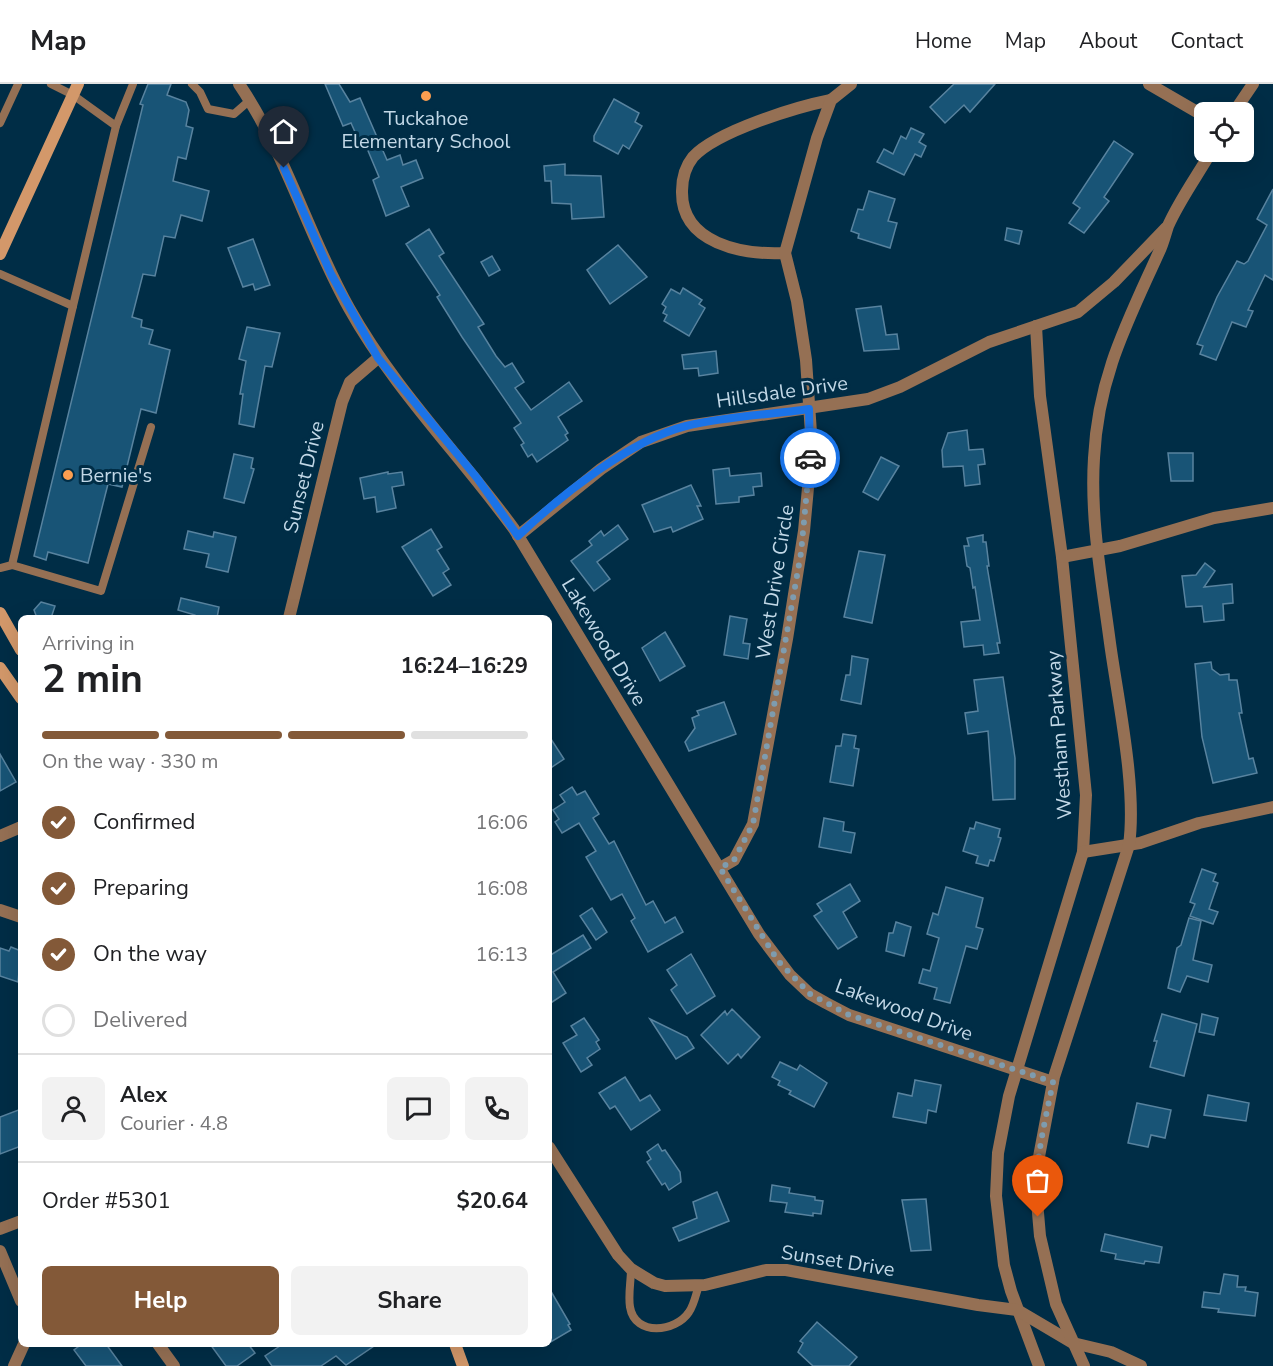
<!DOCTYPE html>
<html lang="en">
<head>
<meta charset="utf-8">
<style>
	:root { --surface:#fff; --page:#f2f2f2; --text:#202124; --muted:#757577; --line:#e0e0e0; --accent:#835938 }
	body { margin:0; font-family:"Nunito Sans",sans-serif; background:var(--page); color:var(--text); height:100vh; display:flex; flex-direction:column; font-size:22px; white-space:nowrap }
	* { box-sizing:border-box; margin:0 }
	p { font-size:20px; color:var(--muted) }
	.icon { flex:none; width:33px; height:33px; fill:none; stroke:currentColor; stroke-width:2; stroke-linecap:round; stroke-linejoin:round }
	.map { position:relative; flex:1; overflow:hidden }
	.drawer { position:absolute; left:18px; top:531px; width:534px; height:732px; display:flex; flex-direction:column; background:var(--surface); border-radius:9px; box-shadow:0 6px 24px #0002 }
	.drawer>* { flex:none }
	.tools { position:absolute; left:1194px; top:18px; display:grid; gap:12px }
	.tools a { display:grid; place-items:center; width:60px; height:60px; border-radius:9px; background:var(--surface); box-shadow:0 6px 24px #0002; font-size:30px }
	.pin { position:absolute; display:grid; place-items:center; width:51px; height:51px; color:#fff; margin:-62px -26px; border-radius:50% 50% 50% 0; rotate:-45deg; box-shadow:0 0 6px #0007 }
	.pin .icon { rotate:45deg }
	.courier { position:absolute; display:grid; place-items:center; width:60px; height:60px; margin:-30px; border:4px solid #1a73e8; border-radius:50%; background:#fff; color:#222; box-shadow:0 2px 8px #0007 }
	.head em { font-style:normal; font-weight:700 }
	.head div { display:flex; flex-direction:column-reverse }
	.head { display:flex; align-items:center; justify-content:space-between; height:102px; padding:0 24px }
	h1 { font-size:39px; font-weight:700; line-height:45px }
	.bar { display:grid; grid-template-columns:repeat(4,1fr); gap:9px 6px; align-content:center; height:72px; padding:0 24px }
	.bar i { height:8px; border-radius:4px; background:var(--line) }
	.bar .on { background:var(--accent) }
	.bar p { grid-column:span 4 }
	.line { display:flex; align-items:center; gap:15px; padding:0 24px; border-top:2px solid var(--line) }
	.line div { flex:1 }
	.round { display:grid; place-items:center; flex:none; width:63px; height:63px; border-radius:9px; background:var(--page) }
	ol { padding:0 24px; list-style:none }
	li { display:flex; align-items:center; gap:18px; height:66px }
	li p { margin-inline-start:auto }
	li .icon { padding:6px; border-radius:50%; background:var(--accent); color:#fff; stroke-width:4 }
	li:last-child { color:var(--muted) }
	li i { width:33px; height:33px; border:3px solid var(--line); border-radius:50% }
	.button { display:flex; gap:12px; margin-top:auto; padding:12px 24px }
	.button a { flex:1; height:69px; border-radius:9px; background:var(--accent); color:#fff; font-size:24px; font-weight:700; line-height:69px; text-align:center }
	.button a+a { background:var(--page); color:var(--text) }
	header { display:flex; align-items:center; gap:36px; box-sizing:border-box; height:84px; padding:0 30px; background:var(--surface); border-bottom:2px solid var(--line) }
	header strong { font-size:28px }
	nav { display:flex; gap:33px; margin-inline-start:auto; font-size:21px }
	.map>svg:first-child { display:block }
	.building { fill:#185476; stroke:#58839f; stroke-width:1.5 }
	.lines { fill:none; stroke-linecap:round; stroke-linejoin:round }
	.service { stroke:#957054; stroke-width:8 }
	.minor { stroke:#957054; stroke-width:12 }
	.secondary { stroke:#d3986a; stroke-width:12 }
	.done { stroke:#7e9caf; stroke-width:6; stroke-dasharray:0 10.8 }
	.route { stroke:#1a73e8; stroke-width:8 }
	.poi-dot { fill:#fb9e50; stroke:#002d46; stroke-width:2 }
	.labels { text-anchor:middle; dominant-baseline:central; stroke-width:6; stroke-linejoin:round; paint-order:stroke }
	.poi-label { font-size:20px; fill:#c2d8e7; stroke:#002d46 }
	.street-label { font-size:20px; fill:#c2d8e7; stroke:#002d46 }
</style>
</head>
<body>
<header>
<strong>Map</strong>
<nav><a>Home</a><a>Map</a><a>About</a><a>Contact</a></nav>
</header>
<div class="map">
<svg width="1273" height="1282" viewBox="0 0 1273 1282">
	<rect width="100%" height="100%" fill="#002d46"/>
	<g class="building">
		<path d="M148 0H171L167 11 186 18 189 26 186 42 193 44 186 75 178 73 173 97 209 107 202 137 181 131 175 154 164 152 155 192 143 190 132 233 142 236 141 243 153 246 149 260 170 266 156 329 141 325 122 403 108 400 88 479 48 468 46 476 34 472 143 21 140 20Z"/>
		<path d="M325 0H339L350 18 360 14 387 76 400 71 403 81 416 76 423 94 401 103 409 122 386 132 373 96 379 93 366 62 362 55 359 57 351 39 343 42Z"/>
		<path d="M954 0H995L970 28 964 21 945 39 930 23Z"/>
		<path d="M614 15 639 29 635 38 642 42 629 65 623 61 618 70 594 57V52Z"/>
		<path d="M911 44 924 50 919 58 926 62 921 73 915 70 904 91 877 78 884 65 893 70 901 52 906 55Z"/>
		<path d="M1114 57 1133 70 1104 113 1109 117 1084 149 1069 139 1080 124 1073 119Z"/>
		<path d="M565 80V91L601 92 604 133 572 135 571 120 552 119 551 97H545L544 82Z"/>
		<path d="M1273 105V196L1265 191 1248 226 1253 227 1246 243 1232 238 1216 276 1200 270 1203 262 1197 260 1217 213 1237 177 1244 180 1248 177 1267 141 1257 135Z"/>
		<path d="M869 107 895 115 888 137 897 139 890 164 858 154 859 150 851 147 858 125 863 126Z"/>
		<path d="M1007 144 1022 147 1019 160 1005 156Z"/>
		<path d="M429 145 444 169 439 172 484 240 478 243 496 272 505 283 512 279 524 298 515 304 531 326 569 298 582 317 558 333 568 349 565 351 568 356 537 378 532 370 528 373 521 361 524 359 514 344 521 339 462 253 437 213 440 211 406 160Z"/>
		<path d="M253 155 270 201 255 206 253 200 243 203 228 164Z"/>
		<path d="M618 161 647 193 610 220 587 186Z"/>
		<path d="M492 172 500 186 489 192 481 178Z"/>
		<path d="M683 204 702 216 699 220 705 224 689 252 664 237 667 231 663 229 666 223 662 220 671 205 680 210Z"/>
		<path d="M881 222 886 251 897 250 899 265 864 267 856 225Z"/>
		<path d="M247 243 280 249 272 283 265 282 254 343 239 340 243 310H240L246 277 239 275Z"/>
		<path d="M716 267 718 289 699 292 698 284 684 285 682 271Z"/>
		<path d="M967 346 969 366 983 365 985 380 978 381 980 400 965 402 963 382 943 383 942 366 948 349Z"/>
		<path d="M1168 369H1193V397H1171Z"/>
		<path d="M234 370 253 374 251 384 254 385 244 419 224 414Z"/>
		<path d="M881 373 899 382 878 416 863 408Z"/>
		<path d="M729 384 730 392 761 389 762 402 753 403 754 411 739 413V418L716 420 713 386Z"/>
		<path d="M388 388V390L402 388 404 401 392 403 396 424 377 428 375 413 364 415 360 394Z"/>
		<path d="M691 401 701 422H697L703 435 673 448 671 443 654 448 642 421Z"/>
		<path d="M618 441 628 455 597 478 610 495 594 507 571 477 592 461 589 457 601 447 604 452Z"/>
		<path d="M431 445 442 463 437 466 449 485 443 489 451 501 433 512 402 463Z"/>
		<path d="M188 447 213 453 214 448 236 453 228 488 206 483 209 470 184 465Z"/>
		<path d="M983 451V458H986L989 482H987L1000 559H997L999 569 984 571 983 561 964 563 961 538 980 536 975 503 973 504 970 484 967 482 964 462H969L967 454Z"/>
		<path d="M859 467 885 471 872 539 844 533Z"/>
		<path d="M1205 479 1215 487 1204 503 1232 500 1233 519 1223 520 1224 536 1204 538 1202 522 1186 523 1182 492 1196 491Z"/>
		<path d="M181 514 219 523 217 534H195V531L178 526Z"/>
		<path d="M41 518 55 522 51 534H37L34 526Z"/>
		<path d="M730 532 747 535 743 559 750 560 748 575 724 571Z"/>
		<path d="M665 548 685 582 660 597 642 564Z"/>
		<path d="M852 572 868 575 861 620 841 616 846 591H850Z"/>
		<path d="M1211 578 1212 585 1220 591 1229 590V596H1237L1242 629H1239L1249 675 1253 674 1257 689 1213 699 1202 653 1195 580Z"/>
		<path d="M1003 593 1015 674V715L993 716 988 647 968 650 965 629 978 627 974 596Z"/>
		<path d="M724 618 736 650 689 667 685 658 695 644 692 634 699 631 697 627Z"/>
		<path d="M843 650 856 652 854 664 859 665 853 702 830 698 836 662H841Z"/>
		<path d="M549 652 564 675 549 685Z"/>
		<path d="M0 670 16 698 0 707Z"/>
		<path d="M572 703 577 711 585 707 599 730 593 734 609 760 614 757 646 821 653 817 665 839 675 833 683 848 648 868 631 837 635 834 622 810 611 816 586 773 596 767 579 739 562 749 555 738 559 735 553 726 565 718 560 711Z"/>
		<path d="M824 734 844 738 843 747 855 749 851 769 819 763Z"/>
		<path d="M976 738 1000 745 998 753 1001 754 994 777 990 776 988 782 976 779 978 772 963 767 970 744 974 745Z"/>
		<path d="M1202 785 1216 790 1213 797 1218 799 1209 825 1218 828 1213 840 1190 832 1195 820 1190 818Z"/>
		<path d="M850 800 860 817 843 828 857 853 838 865 814 832 822 827 817 820Z"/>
		<path d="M946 803 983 814 976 843 983 845 977 865 966 862 950 919 934 915 937 904 919 899 923 885 930 887 939 854 927 850 933 829 938 831Z"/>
		<path d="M592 824 607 848 596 856 580 832Z"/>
		<path d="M1189 834 1201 837 1193 876 1212 881 1208 898 1187 892 1180 908 1168 904 1177 864 1181 861Z"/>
		<path d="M896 838 911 843 904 872 886 867 889 849H893Z"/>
		<path d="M583 851 591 864 553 888 566 909 549 920V872Z"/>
		<path d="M11 863 21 867 18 898 0 892V864L9 867Z"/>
		<path d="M691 870 715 912 687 930 671 906 677 901 667 886Z"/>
		<path d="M732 925 760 953 741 974 738 970 728 980 701 951 725 927 727 931Z"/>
		<path d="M1162 930 1197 940 1184 992 1150 983 1157 957H1154Z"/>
		<path d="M1202 930 1218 934 1214 951 1199 948Z"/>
		<path d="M584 934 599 956 596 958 600 965 587 974 592 981 581 988 563 959 577 951 571 942Z"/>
		<path d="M650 935 687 953 694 964 676 975Z"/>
		<path d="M780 978 797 986 800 981 827 999 814 1023 789 1010 791 1007 778 1001 780 997 772 993Z"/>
		<path d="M625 993 640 1017 650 1011 660 1026 631 1046 615 1022 610 1025 599 1009Z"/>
		<path d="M915 996 941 1001 936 1028 928 1026 926 1039 893 1033 898 1009 912 1012Z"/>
		<path d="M1208 1011 1249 1019 1246 1037 1204 1031Z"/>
		<path d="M1137 1019 1171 1026 1165 1054 1151 1051 1148 1063 1128 1059Z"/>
		<path d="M21 1025V1062L0 1070V1033Z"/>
		<path d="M658 1060 662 1067 665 1066 680 1088 681 1098 669 1106 665 1099 662 1101 647 1078 651 1075 647 1068Z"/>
		<path d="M772 1101 790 1104 789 1109 815 1113V1116L823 1117 821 1130 813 1129V1132L785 1128 787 1119 770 1117Z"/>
		<path d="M717 1108 729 1137 679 1157 673 1144 697 1134 693 1118Z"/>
		<path d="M926 1115 931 1166 911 1167 902 1116Z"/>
		<path d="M1105 1150 1162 1163 1159 1179 1145 1177 1144 1180 1115 1175 1116 1170 1101 1167Z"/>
		<path d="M1224 1190 1238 1192 1237 1203H1246L1245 1207 1258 1209 1255 1232 1218 1228 1219 1225 1202 1223 1204 1208 1220 1210Z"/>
		<path d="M549 1204 570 1240 568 1241 571 1246 549 1259Z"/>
		<path d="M817 1238 857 1273 849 1282H813L798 1268 803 1259 800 1257Z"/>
		<path d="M82 1260H106L122 1282H86L74 1266Z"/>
		<path d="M210 1260H248L255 1269 237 1282H226Z"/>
		<path d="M283 1260H377L346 1281 336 1272 321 1282H272L265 1272Z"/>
	</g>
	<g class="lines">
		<g class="service">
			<path d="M51 0 73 11 116 42 73 222"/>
			<path d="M192 0 200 8 208 25 234 30 250 16"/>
			<path d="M0 39 18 0"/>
			<path d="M116 42 133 0"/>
			<path d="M0 190 73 222 12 481 0 484"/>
			<path d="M12 481 101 507 151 343"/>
			<path d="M631 1185C631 1197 628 1211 630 1223 635 1253 676 1248 689 1228 694 1221 696 1210 699 1201"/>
		</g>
		<g class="minor">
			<path d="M239 0C286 69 308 151 349 224 394 305 460 371 514 445L759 850 790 891 810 910 826 919 849 931 1053 998"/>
			<path d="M1149 0 1204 32"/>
			<path d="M1234 28 1253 0"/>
			<path d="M785 169C743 171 681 160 682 107 682 94 685 83 693 73 717 47 796 23 831 16"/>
			<path d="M1036 242 1040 312 1062 473 1086 711 1083 768 1009 1012 998 1069 996 1112 1004 1181 1011 1207 1039 1282"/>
			<path d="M518 452 601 385 641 358 687 342 868 315 900 303 989 258 1078 228 1114 198 1166 144"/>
			<path d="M1062 473 1120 462 1214 434 1273 424"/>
			<path d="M289 534 342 318 350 298 378 274"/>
			<path d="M0 752 21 743"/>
			<path d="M1083 768 1140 759 1199 739 1273 723"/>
			<path d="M720 784 734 776 753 740 787 555 804 447 809 393 811 349 806 276 797 217 785 169 817 54 831 16 851 0"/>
			<path d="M0 826 21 833"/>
			<path d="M549 1063 618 1171 631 1185 654 1199 665 1202 705 1201 766 1186H786L978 1221 1017 1226 1073 1259 1111 1268 1141 1282"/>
			<path d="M0 1145 21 1137"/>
			<path d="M0 1167 21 1217"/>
			<path d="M158 1260 174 1282"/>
			<path d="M14 1282 24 1260"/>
			<path d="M1084 1282 1056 1220 1040 1152 1035 1094 1054 993 1129 761C1137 704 1118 617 1110 559 1102 498 1090 435 1094 374 1098 293 1127 239 1159 168 1163 160 1165 151 1168 142 1179 117 1197 92 1211 68"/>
		</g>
		<g class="secondary">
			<path d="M0 170 78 0"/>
			<path d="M0 529 21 566"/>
			<path d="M0 584 21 614"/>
			<path d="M455 1260 463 1282"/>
		</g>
	</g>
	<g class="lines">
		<path class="done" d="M810 374 801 469 753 740 734 776 720 784 778 877 810 910 849 931 1053 998C1044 1043 1032 1087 1038 1133"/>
		<path class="route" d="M284 84 331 190 378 274 477 394 518 452C560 412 630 356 686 342 726 332 769 331 809 325L810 374"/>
	</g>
	<g class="poi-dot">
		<circle cx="426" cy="12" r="6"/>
		<circle cx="68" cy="391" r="6"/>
	</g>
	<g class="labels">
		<g class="poi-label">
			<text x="426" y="34">Tuckahoe<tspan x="426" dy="23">Elementary School</tspan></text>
			<text x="80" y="391" text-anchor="start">Bernie's</text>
		</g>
		<g class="street-label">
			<text transform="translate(782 308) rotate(-8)">Hillsdale Drive</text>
			<text transform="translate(304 393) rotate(-76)">Sunset Drive</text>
			<text transform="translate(775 498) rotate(-81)">West Drive Circle</text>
			<text transform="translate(604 558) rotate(59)">Lakewood Drive</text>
			<text transform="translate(1059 651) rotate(-94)">Westham Parkway</text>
			<text transform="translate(904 926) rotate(20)">Lakewood Drive</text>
			<text transform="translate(838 1177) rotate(9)">Sunset Drive</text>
		</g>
	</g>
</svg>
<div class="tools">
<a><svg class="icon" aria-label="locate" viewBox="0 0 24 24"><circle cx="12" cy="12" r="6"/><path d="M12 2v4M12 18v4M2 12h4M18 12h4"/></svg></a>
</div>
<div class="pin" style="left:1038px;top:1133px;background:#ea580c"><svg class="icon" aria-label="bag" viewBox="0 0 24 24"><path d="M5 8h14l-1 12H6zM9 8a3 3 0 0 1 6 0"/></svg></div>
<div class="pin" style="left:284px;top:84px;background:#1f2937"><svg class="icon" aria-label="home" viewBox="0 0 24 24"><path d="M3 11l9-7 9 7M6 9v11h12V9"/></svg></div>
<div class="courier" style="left:810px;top:374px"><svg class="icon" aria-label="car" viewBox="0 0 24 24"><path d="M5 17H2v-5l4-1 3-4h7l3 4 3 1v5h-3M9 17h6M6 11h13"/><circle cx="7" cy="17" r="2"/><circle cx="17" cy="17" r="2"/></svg></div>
<section class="drawer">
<div class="head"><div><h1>2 min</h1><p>Arriving in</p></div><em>16:24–16:29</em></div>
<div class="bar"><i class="on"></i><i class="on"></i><i class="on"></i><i></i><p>On the way · 330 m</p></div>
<ol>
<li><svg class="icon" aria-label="check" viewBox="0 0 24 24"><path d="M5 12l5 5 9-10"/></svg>Confirmed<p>16:06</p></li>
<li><svg class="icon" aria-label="check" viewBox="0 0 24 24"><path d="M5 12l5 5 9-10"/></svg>Preparing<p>16:08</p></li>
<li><svg class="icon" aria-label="check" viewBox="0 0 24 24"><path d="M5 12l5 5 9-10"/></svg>On the way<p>16:13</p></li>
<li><i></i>Delivered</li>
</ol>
<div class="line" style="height:108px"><a class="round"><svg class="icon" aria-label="person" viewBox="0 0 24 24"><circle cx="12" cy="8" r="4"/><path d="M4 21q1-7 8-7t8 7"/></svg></a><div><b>Alex</b><p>Courier · 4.8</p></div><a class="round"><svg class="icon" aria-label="chat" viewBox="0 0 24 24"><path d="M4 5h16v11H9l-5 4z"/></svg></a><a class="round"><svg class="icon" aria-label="phone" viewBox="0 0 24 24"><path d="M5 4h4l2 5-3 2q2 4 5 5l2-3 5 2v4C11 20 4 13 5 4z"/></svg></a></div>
<div class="line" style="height:78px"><div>Order #5301</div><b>$20.64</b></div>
<div class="button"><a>Help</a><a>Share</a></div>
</section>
</div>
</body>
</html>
